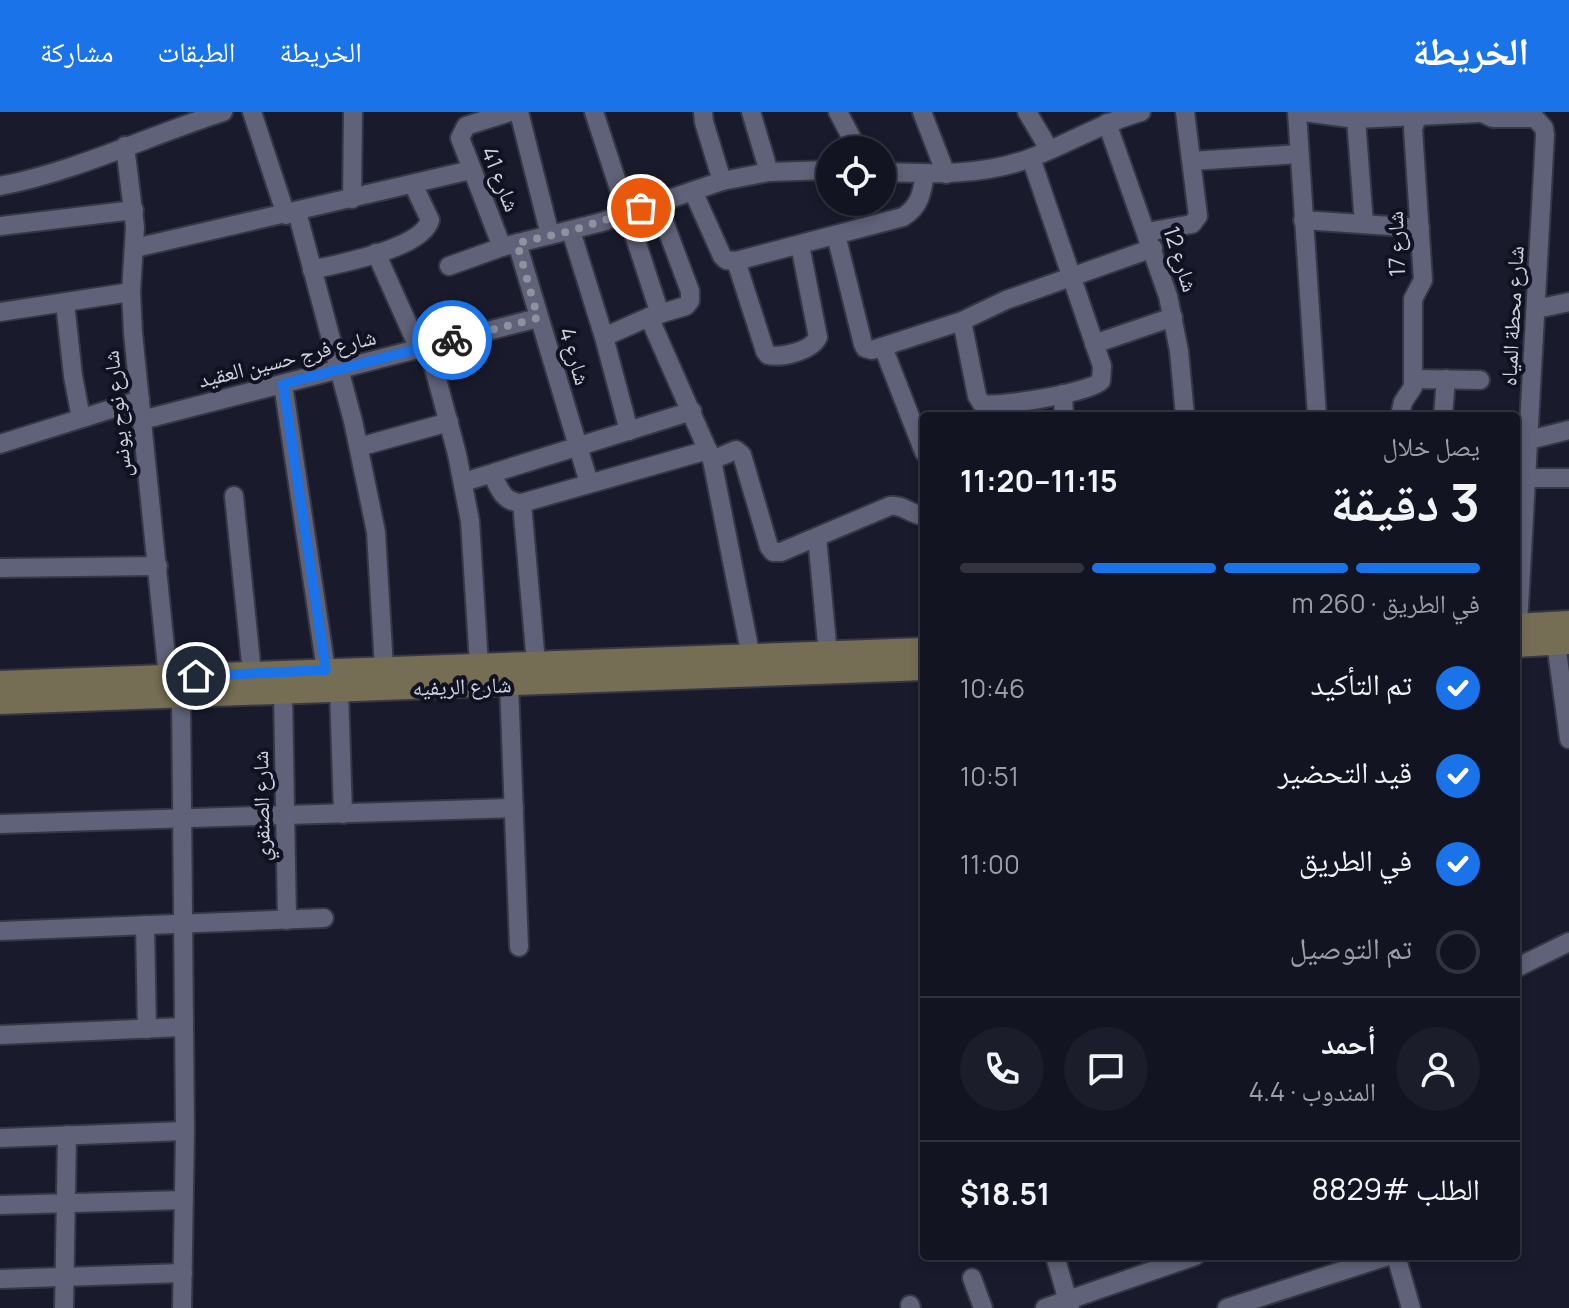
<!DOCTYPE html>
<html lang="ar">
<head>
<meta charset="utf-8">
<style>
	:root { --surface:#131421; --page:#1c1d2a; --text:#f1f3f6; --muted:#9d9ea5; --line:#32333f; --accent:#1a73e8 }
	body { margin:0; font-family:Manrope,"Noto Naskh Arabic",sans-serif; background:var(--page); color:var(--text); direction:rtl; height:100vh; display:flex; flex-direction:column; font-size:30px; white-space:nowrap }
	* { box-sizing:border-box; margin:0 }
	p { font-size:26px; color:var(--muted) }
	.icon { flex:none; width:44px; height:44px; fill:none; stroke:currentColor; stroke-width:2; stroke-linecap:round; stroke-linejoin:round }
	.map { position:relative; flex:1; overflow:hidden; direction:ltr }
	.drawer { position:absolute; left:920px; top:300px; width:600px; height:848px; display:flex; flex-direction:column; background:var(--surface); border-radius:8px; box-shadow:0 4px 12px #0003,0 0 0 2px var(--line); direction:rtl }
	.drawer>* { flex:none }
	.fabs { position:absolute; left:816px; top:24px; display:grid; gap:16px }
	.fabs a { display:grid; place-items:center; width:80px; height:80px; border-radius:50%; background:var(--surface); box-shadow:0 4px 12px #0003,0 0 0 2px var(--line); font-size:40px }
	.pin { position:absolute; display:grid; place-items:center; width:68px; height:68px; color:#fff; margin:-34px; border:4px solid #fff; border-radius:50%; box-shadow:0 2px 8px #0007 }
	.courier { position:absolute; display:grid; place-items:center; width:80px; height:80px; margin:-40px; border:6px solid #1a73e8; border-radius:50%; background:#fff; color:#222; box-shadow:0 2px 10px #0007 }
	.head em { font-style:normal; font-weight:700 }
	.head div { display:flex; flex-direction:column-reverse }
	.head { display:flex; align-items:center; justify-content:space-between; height:136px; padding:0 40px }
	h1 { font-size:52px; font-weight:700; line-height:60px }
	.bar { display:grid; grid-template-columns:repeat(4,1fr); gap:12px 8px; align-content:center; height:96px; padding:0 40px }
	.bar i { height:10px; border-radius:6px; background:var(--line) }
	.bar .current { background:var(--accent) }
	.bar p { grid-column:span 4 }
	.line { display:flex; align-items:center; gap:20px; padding:0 40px; border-top:2px solid var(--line) }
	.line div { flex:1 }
	.round { display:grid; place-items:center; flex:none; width:84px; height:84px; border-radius:42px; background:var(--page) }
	ol { padding:0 40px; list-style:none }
	li { display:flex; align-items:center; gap:24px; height:88px }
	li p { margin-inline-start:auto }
	li .icon { padding:8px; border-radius:50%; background:var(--accent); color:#fff; stroke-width:4 }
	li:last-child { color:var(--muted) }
	li i { width:44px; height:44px; border:4px solid var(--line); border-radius:50% }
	header { display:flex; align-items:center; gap:48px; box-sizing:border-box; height:112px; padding:0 40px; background:var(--accent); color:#fff }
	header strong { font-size:38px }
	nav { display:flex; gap:44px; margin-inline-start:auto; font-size:28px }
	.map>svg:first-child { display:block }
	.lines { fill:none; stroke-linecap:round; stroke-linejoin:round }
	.street-casing { stroke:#353744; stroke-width:22 }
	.secondary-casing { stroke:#353744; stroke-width:28 }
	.street { stroke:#5f6278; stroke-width:18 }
	.secondary { stroke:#756e55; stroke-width:24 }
	.done { stroke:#8f919f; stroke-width:8; stroke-dasharray:0 14.4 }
	.route { stroke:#1a73e8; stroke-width:10 }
	.labels { text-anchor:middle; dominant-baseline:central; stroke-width:8; stroke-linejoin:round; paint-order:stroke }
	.street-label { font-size:22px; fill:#cfd1dd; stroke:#101222 }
</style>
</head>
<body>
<header>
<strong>الخريطة</strong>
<nav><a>الخريطة</a><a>الطبقات</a><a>مشاركة</a></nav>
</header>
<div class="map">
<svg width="1569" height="1196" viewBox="0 0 1569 1196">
	<rect width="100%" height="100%" fill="#191b2c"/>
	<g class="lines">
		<g class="street-casing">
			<g id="street">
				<path d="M252 0 286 103"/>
				<path d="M519 0 550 123"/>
				<path d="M594 0 660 202"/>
				<path d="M703 0 704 10 722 69"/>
				<path d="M751 0 769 60"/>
				<path d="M838 0 858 38"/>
				<path d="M922 0 946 62"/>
				<path d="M1027 0 1049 37"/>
				<path d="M1297 0 1317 304"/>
				<path d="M1304 0 1356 7 1481 1"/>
				<path d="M1480 0 1493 6H1535L1544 16 1545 23 1518 513"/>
				<path d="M1356 7 1364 112"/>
				<path d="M1107 11 1168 184 1179 239 1185 304"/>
				<path d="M125 34 135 115 131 180 133 221 168 565"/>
				<path d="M1192 49 1299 42"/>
				<path d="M882 60C932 62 980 64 1028 47 1066 33 1101 11 1141 0"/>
				<path d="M0 74C77 59 148 24 223 0"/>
				<path d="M693 79 722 144 726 148 736 149 903 105C920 94 922 81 925 62"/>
				<path d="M352 87 353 0"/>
				<path d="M297 100 353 309 376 420 384 556"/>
				<path d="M1303 108 1420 116"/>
				<path d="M0 114 134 98"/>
				<path d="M571 119 604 225 629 319"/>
				<path d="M1147 120 1192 112 1198 104 1185 0"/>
				<path d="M836 123 863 232 865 236 872 238 962 209 1006 188 1153 136"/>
				<path d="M517 131 589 371"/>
				<path d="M502 135 460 26 466 14 510 0"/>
				<path d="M135 136 471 58"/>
				<path d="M376 141 419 237"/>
				<path d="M736 149 765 239 768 243C781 246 812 239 818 225L800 133"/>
				<path d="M449 154 502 135 602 110 722 69 769 60 830 58"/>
				<path d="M312 158C340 151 422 137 430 108L413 72"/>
				<path d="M65 191 73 264 81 306"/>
				<path d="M1536 197 1569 190"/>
				<path d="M0 200 131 180"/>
				<path d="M649 205 712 348 751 545"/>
				<path d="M962 209 977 284 982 292C1000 295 1089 281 1101 269L1102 254 1031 46"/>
				<path d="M604 225 649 205 686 194 690 189V179L657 91"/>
				<path d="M1094 232 1173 205"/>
				<path d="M428 234 457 342 470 409 479 553"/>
				<path d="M883 235 924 340"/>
				<path d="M1414 267 1480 268"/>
				<path d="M283 272 326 558"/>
				<path d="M1063 282 1064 304"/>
				<path d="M1400 304 1403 290 1413 275V187L1423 168 1413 17 1419 0"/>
				<path d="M1443 304 1446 267"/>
				<path d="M142 308 538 206"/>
				<path d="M1529 328 1569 318"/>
				<path d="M0 332 140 288"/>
				<path d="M359 335 449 310"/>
				<path d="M712 348 736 338 742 343 769 435 773 440H781L890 394C902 392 912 403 924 404"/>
				<path d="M492 362C500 378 503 390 522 391"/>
				<path d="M1527 366H1569"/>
				<path d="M464 370 692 299"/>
				<path d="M234 384 252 561"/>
				<path d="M817 425 828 542"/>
				<path d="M0 456 158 454"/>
				<path d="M1556 531 1569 627"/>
				<path d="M536 551 522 391 708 338"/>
				<path d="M509 572 519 835"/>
				<path d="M339 578 343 702"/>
				<path d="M283 580 287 808"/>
				<path d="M181 584 185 1019 182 1196"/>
				<path d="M0 712 514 696"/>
				<path d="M145 813 147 917"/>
				<path d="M0 819 324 806"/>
				<path d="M1516 856 1569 830"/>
				<path d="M0 923 183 915"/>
				<path d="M0 1026 185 1019"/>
				<path d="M0 1093 184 1088"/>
				<path d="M1055 1144 1070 1196"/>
				<path d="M1396 1144 1411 1196"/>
				<path d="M972 1166 983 1196"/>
				<path d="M0 1167 183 1161"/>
				<path d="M910 1193 911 1196"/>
				<path d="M64 1196 67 1023"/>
				<path d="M1045 1196 1195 1144"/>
				<path d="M1227 1196 1388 1144"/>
			</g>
		</g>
		<g class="secondary-casing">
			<g id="secondary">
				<path d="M1516 514 1569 511"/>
				<path d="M1516 533 1569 530"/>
				<path d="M0 571 924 538"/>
				<path d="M0 590 924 556"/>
			</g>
		</g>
		<use href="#street" class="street"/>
		<use href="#secondary" class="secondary"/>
	</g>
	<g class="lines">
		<path class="done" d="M452 228 538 206 517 131 571 119 641 96"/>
		<path class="route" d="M196 564 326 558 283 272 452 228"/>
	</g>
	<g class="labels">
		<g class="street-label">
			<text transform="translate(501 67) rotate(68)">شارع 41</text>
			<text transform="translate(1396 132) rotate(-92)">شارع 17</text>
			<text transform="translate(1181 147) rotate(72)">شارع 12</text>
			<text transform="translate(1512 204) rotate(-87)">شارع محطة المياه</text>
			<text transform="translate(575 244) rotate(73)">شارع 4</text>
			<text transform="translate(287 246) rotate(-14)">شارع فرج حسين العقيد</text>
			<text transform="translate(117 302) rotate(-96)">شارع نوح يونس</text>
			<text transform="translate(462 574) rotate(-2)">شارع الريفيه</text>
			<text transform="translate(261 694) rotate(-91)">شارع الصنقري</text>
		</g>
	</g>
</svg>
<div class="fabs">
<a><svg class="icon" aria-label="locate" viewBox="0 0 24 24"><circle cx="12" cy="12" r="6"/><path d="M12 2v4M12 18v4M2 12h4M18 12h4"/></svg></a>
</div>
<div class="pin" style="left:641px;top:96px;background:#ea580c"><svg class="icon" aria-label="bag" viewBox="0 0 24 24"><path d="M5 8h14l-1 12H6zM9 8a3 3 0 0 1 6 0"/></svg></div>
<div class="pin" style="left:196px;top:564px;background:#1f2937"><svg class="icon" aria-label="home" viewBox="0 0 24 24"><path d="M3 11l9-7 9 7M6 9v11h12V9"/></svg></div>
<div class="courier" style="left:452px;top:228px"><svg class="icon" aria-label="bike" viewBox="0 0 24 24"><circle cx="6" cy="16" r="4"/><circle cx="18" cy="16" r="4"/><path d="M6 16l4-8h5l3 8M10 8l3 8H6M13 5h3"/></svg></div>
<section class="drawer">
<div class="head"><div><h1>3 دقيقة</h1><p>يصل خلال</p></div><em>11:15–11:20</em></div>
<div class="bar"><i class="current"></i><i class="current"></i><i class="current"></i><i></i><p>في الطريق · 260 m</p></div>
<ol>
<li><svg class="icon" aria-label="check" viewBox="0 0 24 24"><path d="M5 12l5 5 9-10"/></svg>تم التأكيد<p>10:46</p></li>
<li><svg class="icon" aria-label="check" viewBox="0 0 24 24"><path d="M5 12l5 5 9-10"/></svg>قيد التحضير<p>10:51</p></li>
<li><svg class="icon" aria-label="check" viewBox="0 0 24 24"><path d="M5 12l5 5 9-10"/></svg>في الطريق<p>11:00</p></li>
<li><i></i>تم التوصيل</li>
</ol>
<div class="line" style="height:144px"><a class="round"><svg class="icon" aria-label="person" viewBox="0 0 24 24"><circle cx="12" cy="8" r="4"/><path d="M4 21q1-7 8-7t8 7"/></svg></a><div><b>أحمد</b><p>المندوب · 4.4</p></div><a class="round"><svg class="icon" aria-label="chat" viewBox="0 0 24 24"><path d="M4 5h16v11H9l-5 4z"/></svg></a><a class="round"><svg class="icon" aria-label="phone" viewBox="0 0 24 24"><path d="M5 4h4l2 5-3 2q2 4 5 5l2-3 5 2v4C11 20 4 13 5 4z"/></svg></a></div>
<div class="line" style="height:104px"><div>الطلب #8829</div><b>$18.51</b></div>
</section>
</div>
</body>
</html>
